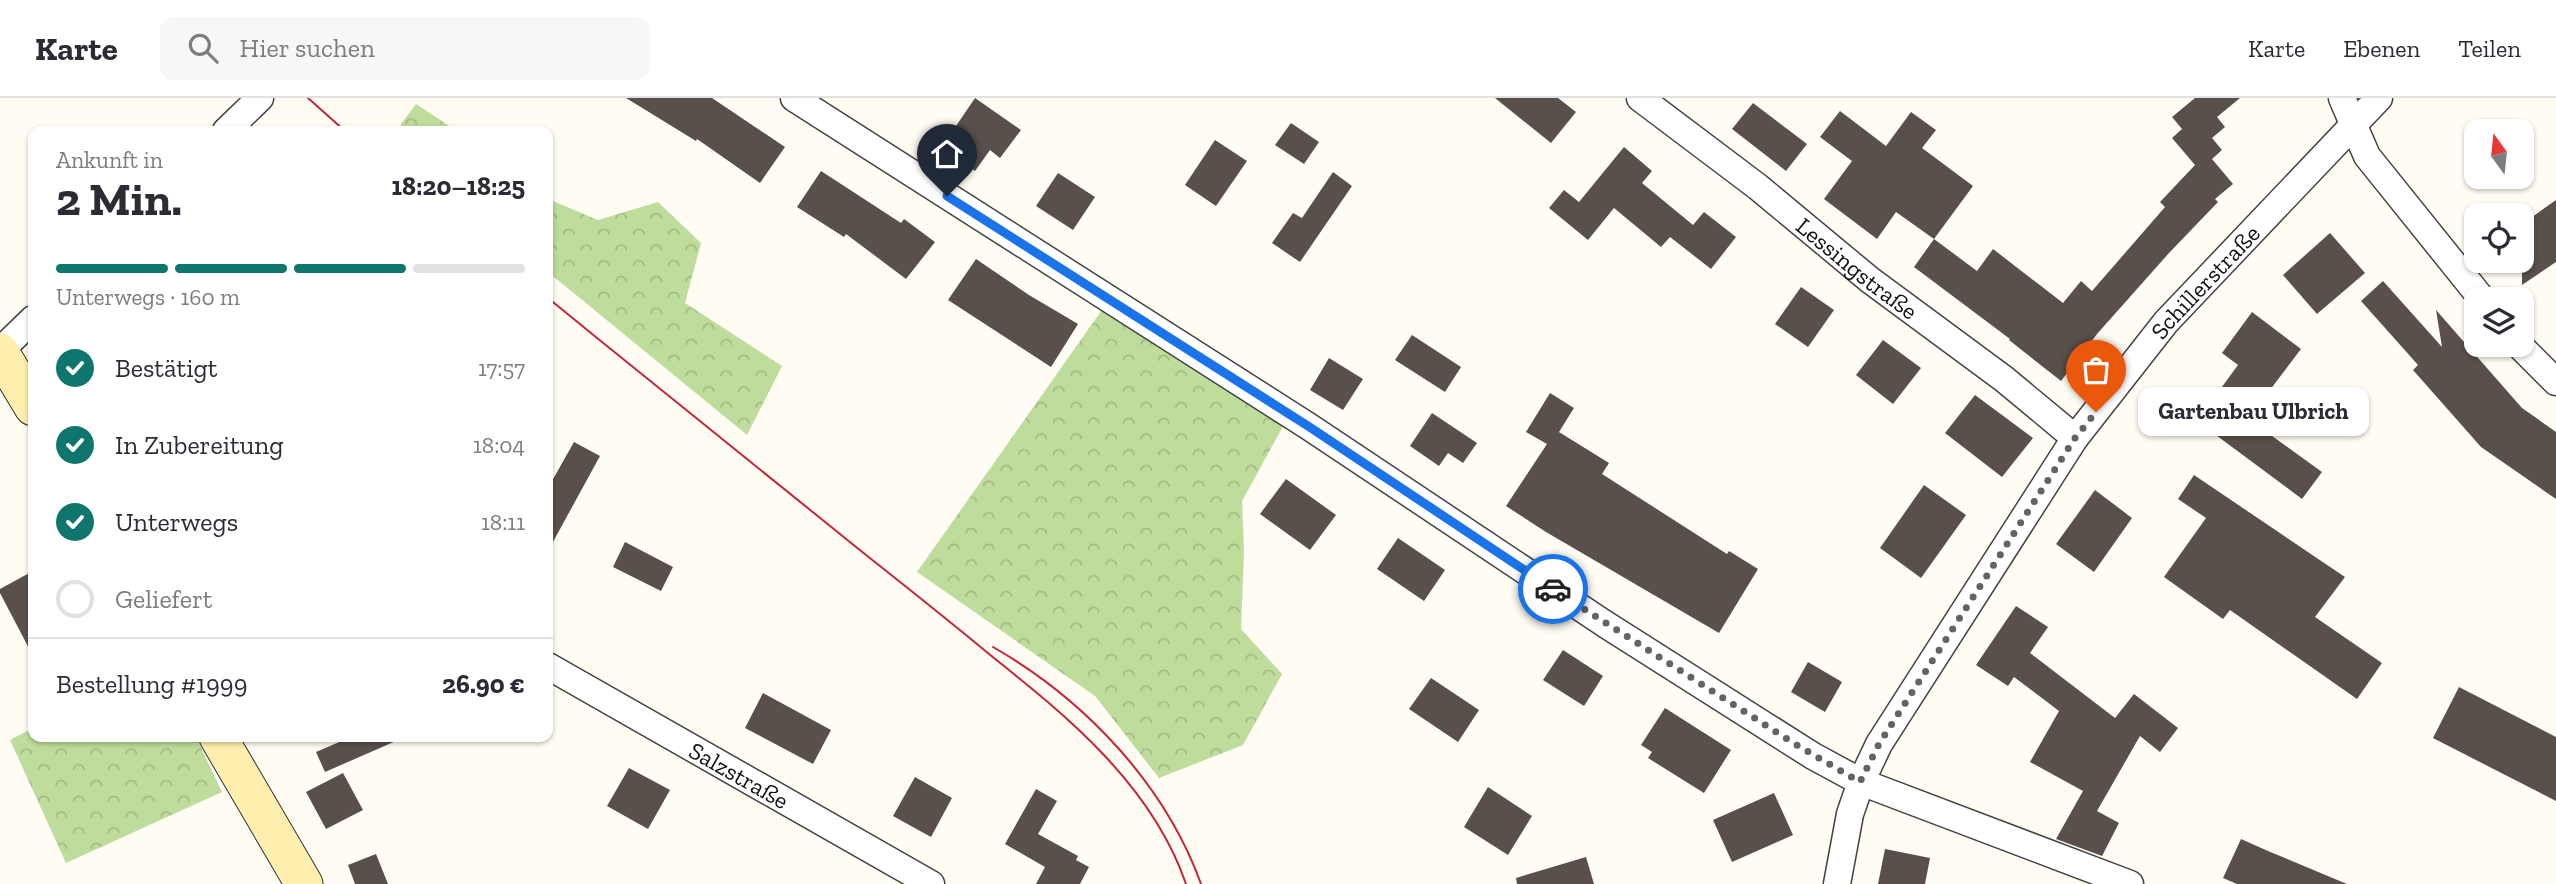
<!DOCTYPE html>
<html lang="de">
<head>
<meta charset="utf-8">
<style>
	:root { --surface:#fff; --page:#f7f7f7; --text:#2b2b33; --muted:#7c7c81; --line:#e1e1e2; --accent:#0f766e }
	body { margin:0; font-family:"Zilla Slab",serif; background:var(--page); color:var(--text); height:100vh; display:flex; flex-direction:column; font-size:26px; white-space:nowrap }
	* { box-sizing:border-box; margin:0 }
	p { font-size:23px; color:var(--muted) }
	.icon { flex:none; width:38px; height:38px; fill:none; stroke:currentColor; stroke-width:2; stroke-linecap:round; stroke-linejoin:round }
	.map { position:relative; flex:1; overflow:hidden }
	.drawer { position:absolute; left:28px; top:28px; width:525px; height:616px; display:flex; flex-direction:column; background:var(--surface); border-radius:14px; box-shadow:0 2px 5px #0004 }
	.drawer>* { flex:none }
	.needle { width:46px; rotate:345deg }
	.tools { position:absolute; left:2464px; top:21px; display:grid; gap:14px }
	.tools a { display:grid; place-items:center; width:70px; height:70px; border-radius:14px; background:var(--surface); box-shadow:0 2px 5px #0004; font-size:35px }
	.pin { position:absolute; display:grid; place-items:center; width:60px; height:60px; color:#fff; margin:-72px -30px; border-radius:50% 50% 50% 0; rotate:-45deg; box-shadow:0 0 7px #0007 }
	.pin .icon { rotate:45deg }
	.courier { position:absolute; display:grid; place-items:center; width:70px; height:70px; margin:-35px; border:5px solid #1a73e8; border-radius:50%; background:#fff; color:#222; box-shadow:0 2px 9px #0007 }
	.bubble { position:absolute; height:49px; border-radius:14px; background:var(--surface); box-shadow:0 2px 5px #0004; font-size:23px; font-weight:700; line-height:49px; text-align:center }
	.overview em { font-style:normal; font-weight:700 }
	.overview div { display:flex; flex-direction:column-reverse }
	.overview { display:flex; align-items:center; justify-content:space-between; height:119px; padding:0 28px }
	h1 { font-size:46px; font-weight:700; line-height:52px }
	.bar { display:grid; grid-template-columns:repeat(4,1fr); gap:10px 7px; align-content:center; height:84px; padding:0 28px }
	.bar i { height:9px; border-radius:5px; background:var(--line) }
	.bar .on { background:var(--accent) }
	.bar p { grid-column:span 4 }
	.line { display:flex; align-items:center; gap:18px; padding:0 28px; border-top:2px solid var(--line) }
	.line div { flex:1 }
	ol { padding:0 28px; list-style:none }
	li { display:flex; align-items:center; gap:21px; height:77px }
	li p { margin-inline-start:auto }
	li .icon { padding:7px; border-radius:50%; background:var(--accent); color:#fff; stroke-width:4 }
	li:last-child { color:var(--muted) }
	li i { width:38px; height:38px; border:4px solid var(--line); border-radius:50% }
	header { display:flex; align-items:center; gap:42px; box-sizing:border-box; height:98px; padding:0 35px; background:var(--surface); border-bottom:2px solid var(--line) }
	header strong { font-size:33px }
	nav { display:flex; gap:38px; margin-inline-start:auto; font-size:24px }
	.search { width:490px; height:63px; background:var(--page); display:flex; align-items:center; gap:18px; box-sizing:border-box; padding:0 24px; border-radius:14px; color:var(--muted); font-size:26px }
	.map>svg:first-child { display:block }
	.forest { fill:url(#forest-crowns) }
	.building { fill:#59504c }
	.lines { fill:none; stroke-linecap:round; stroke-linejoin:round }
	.street-casing { stroke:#434343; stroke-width:29 }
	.secondary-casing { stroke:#323232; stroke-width:39 }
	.street { stroke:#fff; stroke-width:26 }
	.secondary { stroke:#ffefae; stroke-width:37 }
	.tram { stroke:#c3263c; stroke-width:2 }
	.done { stroke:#64635f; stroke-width:7; stroke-dasharray:0 12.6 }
	.route { stroke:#1a73e8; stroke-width:9 }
	.labels { text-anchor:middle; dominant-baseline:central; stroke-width:7; stroke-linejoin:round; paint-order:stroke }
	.street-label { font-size:24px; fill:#101010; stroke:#fff }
</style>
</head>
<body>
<header>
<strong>Karte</strong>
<div class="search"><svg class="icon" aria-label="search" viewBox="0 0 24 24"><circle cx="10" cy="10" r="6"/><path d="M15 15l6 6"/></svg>Hier suchen</div>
<nav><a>Karte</a><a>Ebenen</a><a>Teilen</a></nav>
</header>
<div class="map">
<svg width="2556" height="786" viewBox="0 0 2556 786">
	<defs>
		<pattern id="forest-crowns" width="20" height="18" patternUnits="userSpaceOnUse" patternTransform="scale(1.75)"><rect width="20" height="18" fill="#bedc9b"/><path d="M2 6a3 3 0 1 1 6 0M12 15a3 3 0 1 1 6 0" fill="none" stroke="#a2bc84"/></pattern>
	</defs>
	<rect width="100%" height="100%" fill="#fffcf3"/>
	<g class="forest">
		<path d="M416 6 457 33H400L401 26Z"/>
		<path d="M548 101 598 122 658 104 701 145 685 205 782 268 747 337 548 174Z"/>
		<path d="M1109 202 1286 323 1242 403 1244 453 1241 531 1282 576 1243 647 1159 680 1095 598 917 474Z"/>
		<path d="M33 630V639H196L222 694 66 765 10 642Z"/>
	</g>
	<g class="building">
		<path d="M626 0H712L785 49 760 85 697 41 696 43Z"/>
		<path d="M975 0 1021 32 1000 60 990 52 975 73 941 50Z"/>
		<path d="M1495 0H1558L1576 14 1551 45Z"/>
		<path d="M2195 0H2240L2217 19 2225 29 2212 40 2222 52 2212 61 2233 86 2215 101 2218 104 2169 155 2097 236 2061 283 2009 242 2010 241 1914 169 1934 141 1896 114 1877 141 1824 101 1852 63 1820 39 1840 13 1886 48 1911 14 1936 32 1922 50 1973 88 1934 141 1977 173 1993 151 2063 205 2081 183 2092 193 2165 109 2160 104 2195 67 2172 40 2182 31 2172 19Z"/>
		<path d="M1753 5 1807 46 1786 73 1732 31Z"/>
		<path d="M1291 25 1319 44 1304 66 1275 47Z"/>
		<path d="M1215 42 1247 63 1216 108 1185 87Z"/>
		<path d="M1624 49 1652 73 1642 85 1693 127 1704 114 1736 139 1711 171 1670 139 1661 149 1614 110 1588 142 1549 110 1564 92 1579 104Z"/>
		<path d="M821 73 901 125 904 121 935 144 906 181 846 136 844 139 797 109Z"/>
		<path d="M1333 74 1352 88 1300 164 1272 145 1293 115 1302 120Z"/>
		<path d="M1058 75 1095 99 1073 132 1036 108Z"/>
		<path d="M2556 102V164L2522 187V126Z"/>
		<path d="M2330 135 2365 175 2317 216 2283 177Z"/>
		<path d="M976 161 1029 197 1078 226 1051 269 948 202Z"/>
		<path d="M2383 183 2442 249 2436 212 2522 310 2556 334V401L2481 349 2413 272 2418 267 2361 203Z"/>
		<path d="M1801 189 1834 212 1808 249 1775 226Z"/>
		<path d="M2252 214 2301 251 2254 313 2256 314 2250 322 2322 374 2302 401 2197 323 2238 267 2222 255Z"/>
		<path d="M1412 237 1461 269 1445 294 1395 262Z"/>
		<path d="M1883 242 1921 270 1893 306 1856 277Z"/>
		<path d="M1329 260 1363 281 1343 312 1310 292Z"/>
		<path d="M1550 295 1574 310 1559 334 1609 365 1602 376 1727 456 1729 453 1758 471 1719 535 1546 434 1506 408 1547 346 1526 334Z"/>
		<path d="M1975 297 2033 340 2002 379 1945 335Z"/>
		<path d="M1432 315 1477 345 1463 365 1448 355 1439 368 1410 348Z"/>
		<path d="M574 344 600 358 548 453V390Z"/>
		<path d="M2194 377 2345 479 2315 519 2382 565 2357 601 2230 512 2223 521 2164 479 2206 420 2178 401Z"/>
		<path d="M1286 381 1336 417 1310 452 1260 416Z"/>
		<path d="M1924 387 1966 417 1921 480 1880 450Z"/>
		<path d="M2095 392 2132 420 2094 474 2056 446Z"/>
		<path d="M1398 440 1445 472 1424 503 1377 471Z"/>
		<path d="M625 444 673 469 661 493 613 469Z"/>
		<path d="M33 473V558L0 495V491Z"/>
		<path d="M2016 508 2048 529 2030 555 2115 620 2134 596 2178 630 2160 654 2140 638 2097 713 2119 725 2102 758 2056 741 2083 693 2030 664 2059 613 2014 579 2008 588 1976 567Z"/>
		<path d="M1563 552 1603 578 1584 608 1543 582Z"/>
		<path d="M1808 564 1842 584 1825 614 1791 594Z"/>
		<path d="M1431 580 1479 612 1458 644 1409 611Z"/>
		<path d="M2459 589 2556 639V703L2433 640Z"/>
		<path d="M763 595 831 632 813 666 745 630Z"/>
		<path d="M1665 610 1731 652 1704 695 1648 660 1652 654 1641 647Z"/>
		<path d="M351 639H405L325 674 316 654Z"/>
		<path d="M629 670 670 692 648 731 607 708Z"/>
		<path d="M343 675 363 712 326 731 306 694Z"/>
		<path d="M915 679 952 700 931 739 893 718Z"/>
		<path d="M1488 689 1532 718 1508 757 1464 729Z"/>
		<path d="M1036 691 1057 703 1038 736 1078 758 1076 762 1089 769 1080 786H1036L1045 769 1005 746Z"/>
		<path d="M1774 695 1793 737 1732 764 1713 722Z"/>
		<path d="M2241 741 2268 753 2347 786H2237L2223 780Z"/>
		<path d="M1885 751 1930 760 1925 786H1878Z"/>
		<path d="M376 756 388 786H355L348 767Z"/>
		<path d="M1586 759 1594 786H1517L1516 780Z"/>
	</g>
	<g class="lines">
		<g class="street-casing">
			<g id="street">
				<path d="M794 0 1308 328 1605 526 1813 658 1861 684 2130 786"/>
				<path id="s1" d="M1640 0 1758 89 1870 182 2004 281 2075 340"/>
				<path d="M2342 0 2367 58 2482 201"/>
				<path d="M226 33 260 0"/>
				<path d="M2519 247 2556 284"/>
				<path d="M0 253 33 221"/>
				<path id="s2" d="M548 568 931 786"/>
				<path id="s3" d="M1837 786 1850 716 1861 684 1879 646 2075 340 2166 224 2379 0"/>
			</g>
		</g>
		<g class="secondary-casing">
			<g id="secondary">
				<path d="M0 254 33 309"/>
				<path d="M218 639 304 786"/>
			</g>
		</g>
		<use href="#street" class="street"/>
		<use href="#secondary" class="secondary"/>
		<g class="tram">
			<path d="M308 0 345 33"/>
			<path d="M548 200C652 285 757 369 861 453 904 487 947 521 989 556 1068 619 1152 687 1186 786"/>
			<path d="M993 549C1084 601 1165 686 1201 786"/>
		</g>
	</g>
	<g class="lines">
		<path class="done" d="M1553 491 1795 646 1860 684 1879 646 2075 340 2096 314"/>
		<path class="route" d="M947 98 1308 328 1553 491"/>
	</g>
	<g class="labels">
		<g class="street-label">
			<text stroke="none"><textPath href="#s1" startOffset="276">Lessingstraße</textPath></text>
			<text stroke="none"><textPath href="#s3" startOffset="714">Schillerstraße</textPath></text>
			<text stroke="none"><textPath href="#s2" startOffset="220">Salzstraße</textPath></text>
		</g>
	</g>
</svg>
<div class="tools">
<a><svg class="needle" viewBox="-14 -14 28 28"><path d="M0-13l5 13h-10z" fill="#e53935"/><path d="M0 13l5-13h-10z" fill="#7c7c81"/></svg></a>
<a><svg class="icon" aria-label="locate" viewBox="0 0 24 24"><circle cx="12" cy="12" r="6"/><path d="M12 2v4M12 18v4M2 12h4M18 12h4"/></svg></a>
<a><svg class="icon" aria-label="layers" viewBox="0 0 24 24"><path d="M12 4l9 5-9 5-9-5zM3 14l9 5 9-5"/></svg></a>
</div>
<div class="pin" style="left:2096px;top:314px;background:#ea580c"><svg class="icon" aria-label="bag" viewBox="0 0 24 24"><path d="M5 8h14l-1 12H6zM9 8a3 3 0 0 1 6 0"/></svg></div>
<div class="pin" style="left:947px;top:98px;background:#1f2937"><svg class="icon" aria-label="home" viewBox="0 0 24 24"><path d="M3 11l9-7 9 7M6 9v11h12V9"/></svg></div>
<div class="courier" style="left:1553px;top:491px"><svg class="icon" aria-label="car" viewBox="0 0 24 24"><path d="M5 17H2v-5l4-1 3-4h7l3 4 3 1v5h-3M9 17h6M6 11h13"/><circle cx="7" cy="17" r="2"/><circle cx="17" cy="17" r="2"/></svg></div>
<div class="bubble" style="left:2138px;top:289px;width:231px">Gartenbau Ulbrich</div>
<section class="drawer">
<div class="overview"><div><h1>2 Min.</h1><p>Ankunft in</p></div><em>18:20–18:25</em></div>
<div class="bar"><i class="on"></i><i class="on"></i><i class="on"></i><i></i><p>Unterwegs · 160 m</p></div>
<ol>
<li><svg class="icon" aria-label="check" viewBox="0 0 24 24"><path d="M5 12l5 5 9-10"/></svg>Bestätigt<p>17:57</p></li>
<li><svg class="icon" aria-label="check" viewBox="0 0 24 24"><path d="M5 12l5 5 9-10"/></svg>In Zubereitung<p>18:04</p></li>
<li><svg class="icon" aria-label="check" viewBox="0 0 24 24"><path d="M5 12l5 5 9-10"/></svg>Unterwegs<p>18:11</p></li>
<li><i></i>Geliefert</li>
</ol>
<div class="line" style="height:91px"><div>Bestellung #1999</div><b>26.90 €</b></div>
</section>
</div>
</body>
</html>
